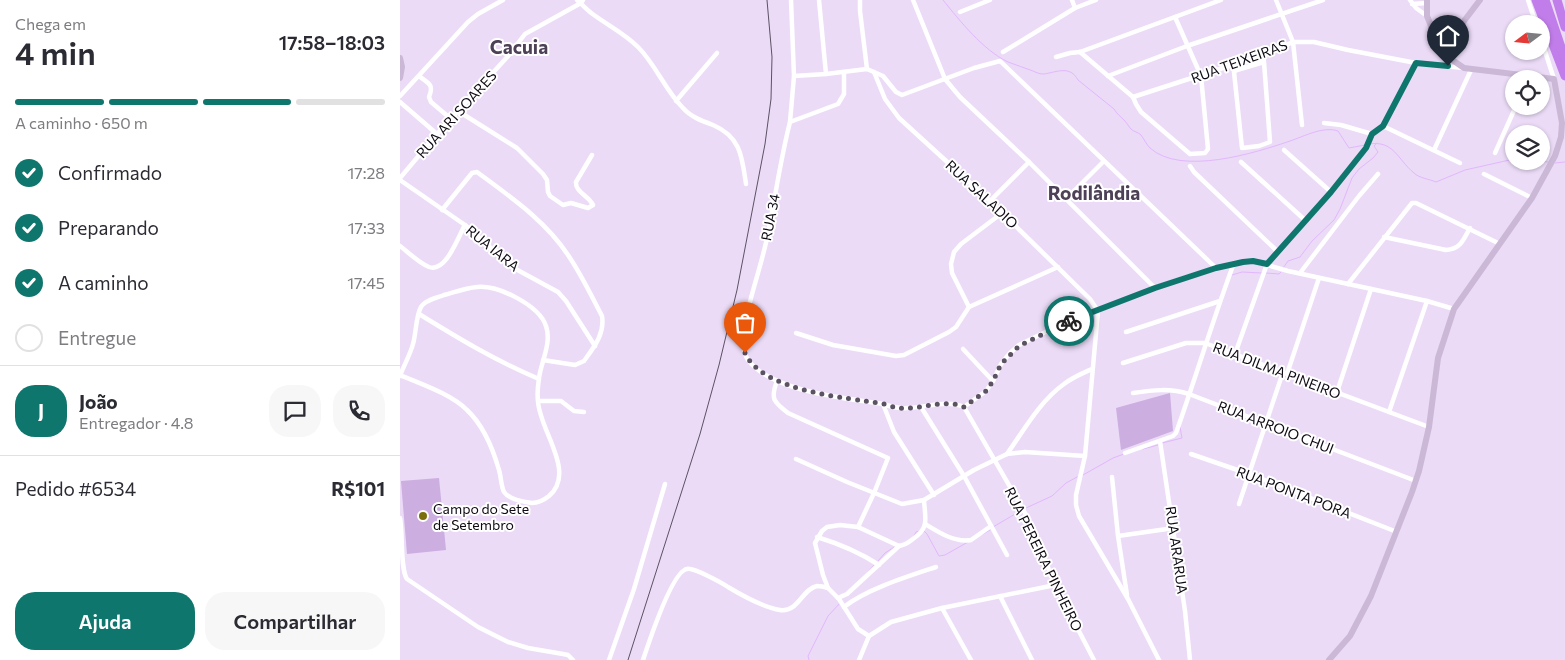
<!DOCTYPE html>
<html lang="pt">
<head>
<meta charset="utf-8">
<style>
	:root { --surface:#fff; --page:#f7f7f7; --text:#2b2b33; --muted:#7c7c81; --line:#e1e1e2; --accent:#0f766e }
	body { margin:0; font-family:Commissioner,sans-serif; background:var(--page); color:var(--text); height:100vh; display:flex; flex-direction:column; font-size:19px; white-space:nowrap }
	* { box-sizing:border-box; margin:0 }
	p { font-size:16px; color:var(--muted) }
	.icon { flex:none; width:28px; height:28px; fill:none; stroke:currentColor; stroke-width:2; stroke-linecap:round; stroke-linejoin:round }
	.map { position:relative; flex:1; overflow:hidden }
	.sheet { display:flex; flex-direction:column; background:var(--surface); width:400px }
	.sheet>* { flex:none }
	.needle { width:32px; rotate:254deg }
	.fabs { position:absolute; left:1105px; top:15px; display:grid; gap:10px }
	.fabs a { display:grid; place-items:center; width:45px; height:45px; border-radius:50%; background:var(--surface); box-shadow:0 1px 4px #0004; font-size:25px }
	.pin { position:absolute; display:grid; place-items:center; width:42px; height:42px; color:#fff; margin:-51px -21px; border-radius:50% 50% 50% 0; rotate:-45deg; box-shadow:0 0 5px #0007 }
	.pin .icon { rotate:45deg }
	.courier { position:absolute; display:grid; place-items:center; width:50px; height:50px; margin:-25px; border:4px solid #0f766e; border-radius:50%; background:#fff; color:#222; box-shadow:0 1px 6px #0007 }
	.head em { font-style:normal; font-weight:600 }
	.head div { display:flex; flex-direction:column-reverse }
	.head { display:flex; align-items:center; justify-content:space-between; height:85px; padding:0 15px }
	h1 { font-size:32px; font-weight:600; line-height:38px }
	.bar { display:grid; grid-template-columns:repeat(4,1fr); gap:8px 5px; align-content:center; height:60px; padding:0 15px }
	.bar i { height:6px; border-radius:4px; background:var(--line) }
	.bar .current { background:var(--accent) }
	.bar p { grid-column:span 4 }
	.line { display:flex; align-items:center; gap:12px; padding:0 15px; border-top:1px solid var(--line) }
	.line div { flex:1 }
	.round { display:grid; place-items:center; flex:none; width:52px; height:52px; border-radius:20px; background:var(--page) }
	ol { padding:0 15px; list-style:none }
	li { display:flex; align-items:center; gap:15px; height:55px }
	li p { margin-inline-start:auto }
	li .icon { padding:5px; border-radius:50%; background:var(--accent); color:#fff; stroke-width:4 }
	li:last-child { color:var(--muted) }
	li i { width:28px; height:28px; border:2px solid var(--line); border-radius:50% }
	.action { display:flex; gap:10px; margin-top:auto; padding:10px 15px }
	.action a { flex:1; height:58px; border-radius:20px; background:var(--accent); color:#fff; font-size:20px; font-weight:600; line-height:58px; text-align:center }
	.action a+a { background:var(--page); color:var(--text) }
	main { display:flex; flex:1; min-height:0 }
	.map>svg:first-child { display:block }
	.green { fill:#ccaee1 }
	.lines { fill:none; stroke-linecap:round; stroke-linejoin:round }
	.stream { stroke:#e2b7fe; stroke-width:1 }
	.street { stroke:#fff; stroke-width:4.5 }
	.secondary { stroke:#cab8d6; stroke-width:6 }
	.highway { stroke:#c17dea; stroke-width:9 }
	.rail { stroke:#5b5262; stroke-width:1 }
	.done { stroke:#5b5262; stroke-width:5; stroke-dasharray:0 9 }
	.route { stroke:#0f766e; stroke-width:6 }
	.poi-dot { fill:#7b6e0c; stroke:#fff; stroke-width:2 }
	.labels { text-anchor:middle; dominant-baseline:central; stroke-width:4; stroke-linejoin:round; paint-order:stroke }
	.street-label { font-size:14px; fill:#0e0912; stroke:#fff }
	.poi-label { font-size:14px; fill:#0e0912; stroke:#fff; text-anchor:start }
	.district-label { font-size:19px; font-weight:bold; fill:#4e4157; stroke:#fff }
</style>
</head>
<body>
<main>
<section class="sheet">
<div class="head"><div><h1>4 min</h1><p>Chega em</p></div><em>17:58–18:03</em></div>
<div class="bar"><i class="current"></i><i class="current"></i><i class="current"></i><i></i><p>A caminho · 650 m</p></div>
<ol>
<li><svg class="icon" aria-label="check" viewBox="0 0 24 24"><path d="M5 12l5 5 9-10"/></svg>Confirmado<p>17:28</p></li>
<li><svg class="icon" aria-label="check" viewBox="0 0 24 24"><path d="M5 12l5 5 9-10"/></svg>Preparando<p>17:33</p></li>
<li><svg class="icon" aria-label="check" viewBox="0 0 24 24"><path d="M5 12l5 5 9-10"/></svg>A caminho<p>17:45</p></li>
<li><i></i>Entregue</li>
</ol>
<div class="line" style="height:90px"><b class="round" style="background:var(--accent);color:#fff">J</b><div><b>João</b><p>Entregador · 4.8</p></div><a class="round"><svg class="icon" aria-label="chat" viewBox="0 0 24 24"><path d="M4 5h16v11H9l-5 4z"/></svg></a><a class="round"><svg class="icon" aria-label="phone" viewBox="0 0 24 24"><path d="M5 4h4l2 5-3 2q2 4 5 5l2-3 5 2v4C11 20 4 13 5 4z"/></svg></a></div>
<div class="line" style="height:65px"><div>Pedido #6534</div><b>R$101</b></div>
<div class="action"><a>Ajuda</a><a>Compartilhar</a></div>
</section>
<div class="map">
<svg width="1165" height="660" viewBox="0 0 1165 660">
	<rect width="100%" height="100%" fill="#ebdbf7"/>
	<g class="green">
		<path d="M770 393 773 431 721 450 716 408Z"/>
		<path d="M39 478 46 550 7 554 1 481Z"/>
	</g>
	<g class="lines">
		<g class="stream">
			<path d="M543 0C560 21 583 50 608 62 616 65 625 68 633 71 637 73 640 74 644 74 657 72 670 65 678 80L714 109C717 114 720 116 724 120 727 123 729 127 731 129 734 132 738 132 741 135 744 139 746 144 750 148 781 176 855 153 890 141 905 136 923 126 938 131L949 148 965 145"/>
			<path d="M969 144C994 140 997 159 1014 173 1019 178 1029 179 1036 182L1065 170 1114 159"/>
			<path d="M1139 161 1148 162"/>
			<path d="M1155 163 1165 162"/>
			<path d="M883 268 888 261 900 257 912 241 934 220 940 209 952 178 959 169 973 158 978 152 974 146 977 143"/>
			<path d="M866 273 879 274 881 272"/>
			<path d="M832 275 842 272 862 273"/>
			<path d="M762 443 782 438 780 427"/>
			<path d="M743 449 758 445"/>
			<path d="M683 475 713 458 724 454"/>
			<path d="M626 508 652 496 666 483 677 477"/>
			<path d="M593 527 622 510"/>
			<path d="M523 530 527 534 539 556 545 555 568 542"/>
			<path d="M583 534 590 530"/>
			<path d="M514 536 516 532 520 531"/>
			<path d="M478 561 485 553 496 546"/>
			<path d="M468 572 475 564"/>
			<path d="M409 660 408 656 428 616 440 603"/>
		</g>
		<g class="street">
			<path d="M177 0C183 5 188 11 194 15 209 26 225 34 238 47 256 65 265 90 283 108 291 117 302 121 313 125 341 137 342 157 346 184"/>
			<path d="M419 0 426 74"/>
			<path d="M460 0V11L467 69"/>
			<path d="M513 0 545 79 560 97 629 162 755 288"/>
			<path d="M672 0 675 8"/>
			<path d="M876 0 893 42 902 125"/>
			<path d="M1010 0 1016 8 1027 16"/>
			<path d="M1128 0 1136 24"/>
			<path d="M1012 4 1027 3"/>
			<path d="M560 12 590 0"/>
			<path d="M1141 39 1154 79"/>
			<path d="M603 52 675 8 696 0"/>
			<path d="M680 52 733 97 736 104 741 112 790 154 805 153 808 149 801 76 775 17"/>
			<path d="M863 55 864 62 870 142 859 146 842 148 834 72 837 70 864 62"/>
			<path d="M656 57 670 53 680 52 821 0"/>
			<path d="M444 72V94L438 104 390 122C380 161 375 200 367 238 360 272 345 308 343 342 343 349 345 355 348 360 372 392 446 398 483 404 492 407 499 409 507 408 525 408 547 399 564 407"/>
			<path d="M474 72 485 99 499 118 590 201 690 299 698 311"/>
			<path d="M19 76C29 84 34 84 29 97L31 102 51 119"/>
			<path d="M394 76 426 74 467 69 483 76 496 92 502 95 574 68 600 61 816 268"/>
			<path d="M708 76 787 46 923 0"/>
			<path d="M0 96 68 22 78 14 103 0"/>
			<path d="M733 97 863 55 893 42H914L948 50 1016 63 1063 68"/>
			<path d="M276 101 317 53"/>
			<path d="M0 102 37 134"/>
			<path d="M58 111 117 148 143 174 147 180 148 192 150 196 163 205 171 203 188 208 193 205C189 196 175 192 176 182L192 155"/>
			<path d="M390 122 394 76 391 0"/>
			<path d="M924 123 941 125 972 134"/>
			<path d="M983 126 1060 163"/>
			<path d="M884 150 931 192"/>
			<path d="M1034 150 1071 70"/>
			<path d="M1095 153 1116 106"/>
			<path d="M841 162 906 221"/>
			<path d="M790 166 794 172 877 251"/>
			<path d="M1084 174 1132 198"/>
			<path d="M0 178 37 134 109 55 125 34 181 3 183 0"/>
			<path d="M0 180 65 225 112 267 158 292 166 301 195 346"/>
			<path d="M666 199 704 161"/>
			<path d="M590 201 629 162"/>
			<path d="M42 210 72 173 77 172C109 196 145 220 168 255 181 274 191 295 202 316 205 334 194 347 184 361L175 365 143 360"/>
			<path d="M984 237 1046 250C1061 249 1063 240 1070 228"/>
			<path d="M0 246C9 253 19 263 29 267 46 273 58 237 65 225"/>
			<path d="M900 273 959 196 978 174"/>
			<path d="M948 284 1012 203H1016L1100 244"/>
			<path d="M569 307 552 273 551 264 554 252 561 244 602 213"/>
			<path d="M569 307 658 267"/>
			<path d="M698 311 685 456 676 495V505L679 516 728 599 759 660"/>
			<path d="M19 314C58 338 96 361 139 379"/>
			<path d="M726 332 820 301"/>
			<path d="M396 333 433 345 496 356 504 355 549 332 556 327 569 307"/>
			<path d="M563 349 593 381"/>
			<path d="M835 354 867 264 931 192 966 148 972 134 983 126 1016 63"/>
			<path d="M723 363 786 343H805L1029 427"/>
			<path d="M887 374 919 278"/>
			<path d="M0 375C21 384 51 394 67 410 83 425 93 449 99 470 101 476 101 486 104 492 109 499 124 502 132 503 138 503 144 500 149 496 177 472 139 430 138 401 137 394 138 385 139 378 141 362 152 343 146 326 139 305 98 285 77 287 66 288 55 292 44 295 37 298 25 300 21 307 16 315 16 334 13 344 10 355 4 365 0 376"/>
			<path d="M377 381C370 399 374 402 388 413L488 458 474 493 458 527"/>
			<path d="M937 392 971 289"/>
			<path d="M733 393C753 390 770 388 789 394L1016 481"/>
			<path d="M138 401H161L174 411 184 412"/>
			<path d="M483 404 494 432 534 495"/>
			<path d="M521 407 564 476 607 555"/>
			<path d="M564 407 586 391 593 381 601 364 610 353 619 345 668 321 755 288 787 277 834 263 853 261 888 271 1027 301 1054 309"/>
			<path d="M564 407 625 513 637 539 655 585 694 660"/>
			<path d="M989 412 1027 301"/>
			<path d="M760 441 785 611 790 660"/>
			<path d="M725 453 773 436 776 433C796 377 813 319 834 263"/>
			<path d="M607 454C624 430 640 401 664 384 673 377 683 373 692 369"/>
			<path d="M791 454 849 474 997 532"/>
			<path d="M396 459 447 482 502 504 524 500 574 470 607 454 625 452 685 456"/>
			<path d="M712 477 718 536 727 595"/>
			<path d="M839 504 883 372"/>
			<path d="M0 518C3 533 0 569 7 579L78 627 108 642 128 648 163 654 168 655 173 660"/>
			<path d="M525 524C538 532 555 543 571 540L591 526"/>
			<path d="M718 536 774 528"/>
			<path d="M417 537C440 544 459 552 479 565"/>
			<path d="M600 596 632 660"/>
			<path d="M438 598 447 594 499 546"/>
			<path d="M444 607C467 589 509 576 536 567"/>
			<path d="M542 608 571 660"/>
			<path d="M469 636 458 629 439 599 428 588 423 575 415 543 422 531 427 527 440 525 458 527 499 546C505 545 508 543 513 539 530 527 525 519 524 500"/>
			<path d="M209 660 234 589 265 484"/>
			<path d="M243 660C248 645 272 571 287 569 293 567 322 583 328 587 343 596 362 607 380 610 398 613 402 589 417 586 421 586 425 587 428 588"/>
			<path d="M459 660 469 636 491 622 542 608 655 585"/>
		</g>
		<g class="secondary">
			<path d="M1042 50 1080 0"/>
			<path d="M0 58 2 67 0 78"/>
			<path d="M929 660 950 636 971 596 1012 492 1019 471 1029 427 1038 358 1054 309 1132 198 1155 156 1161 137 1162 123 1154 79 1064 68 1051 59 1042 50 1038 43 1027 16V0"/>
		</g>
		<g class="highway">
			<path d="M1136 0 1165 76"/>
			<path d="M1145 0 1165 59"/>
			<path d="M1157 0 1165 27"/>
		</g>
		<path class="rail" d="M228 660 300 434 319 365 337 290 365 144 371 99 372 57 367 0"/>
	</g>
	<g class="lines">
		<path class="done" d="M345 353C363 392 445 397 484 404 492 407 499 409 507 408 526 408 546 399 564 407L586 391 593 381 601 364 619 346 669 321"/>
		<path class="route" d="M669 321 755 288 816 268 843 262 853 261 867 264 931 192 966 148 972 134 983 126 1016 63 1048 66"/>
	</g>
	<circle class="poi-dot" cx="23" cy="516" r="5"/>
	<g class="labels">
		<g class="street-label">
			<text transform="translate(839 61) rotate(-20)">RUA TEIXEIRAS</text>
			<text transform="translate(56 114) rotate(-48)">RUA ARI SOARES</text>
			<text transform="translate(582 194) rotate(43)">RUA SALADIO</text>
			<text transform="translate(370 217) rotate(-79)">RUA 34</text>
			<text transform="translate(93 248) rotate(39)">RUA IARA</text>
			<text transform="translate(877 370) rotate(21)">RUA DILMA PINEIRO</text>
			<text transform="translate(876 427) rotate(21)">RUA ARROIO CHUI</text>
			<text transform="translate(894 492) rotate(21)">RUA PONTA PORA</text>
			<text transform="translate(777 550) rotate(82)">RUA ARARUA</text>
			<text transform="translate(644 559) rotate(64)">RUA PEREIRA PINHEIRO</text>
		</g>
		<g class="poi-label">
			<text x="33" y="508">Campo do Sete<tspan x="33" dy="16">de Setembro</tspan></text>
		</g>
		<g class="district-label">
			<text x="119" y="46">Cacuia</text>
			<text x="694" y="192">Rodilândia</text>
		</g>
	</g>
</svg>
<div class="fabs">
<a><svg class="needle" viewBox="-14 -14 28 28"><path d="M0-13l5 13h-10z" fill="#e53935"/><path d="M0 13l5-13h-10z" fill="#7c7c81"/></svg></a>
<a><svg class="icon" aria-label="locate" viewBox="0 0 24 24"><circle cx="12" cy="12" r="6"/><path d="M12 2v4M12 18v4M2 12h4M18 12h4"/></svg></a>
<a><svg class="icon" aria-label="layers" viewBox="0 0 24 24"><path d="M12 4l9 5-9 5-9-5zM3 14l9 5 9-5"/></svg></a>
</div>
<div class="pin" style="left:345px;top:353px;background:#ea580c"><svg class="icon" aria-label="bag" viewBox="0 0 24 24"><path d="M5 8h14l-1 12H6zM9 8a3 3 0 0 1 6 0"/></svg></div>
<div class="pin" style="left:1048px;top:66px;background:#1f2937"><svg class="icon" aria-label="home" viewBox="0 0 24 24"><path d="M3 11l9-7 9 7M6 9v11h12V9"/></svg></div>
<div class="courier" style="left:669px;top:321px"><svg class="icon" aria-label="bike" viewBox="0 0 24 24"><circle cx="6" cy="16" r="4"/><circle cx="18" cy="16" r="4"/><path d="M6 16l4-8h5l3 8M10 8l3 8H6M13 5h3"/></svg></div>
</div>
</main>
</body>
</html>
